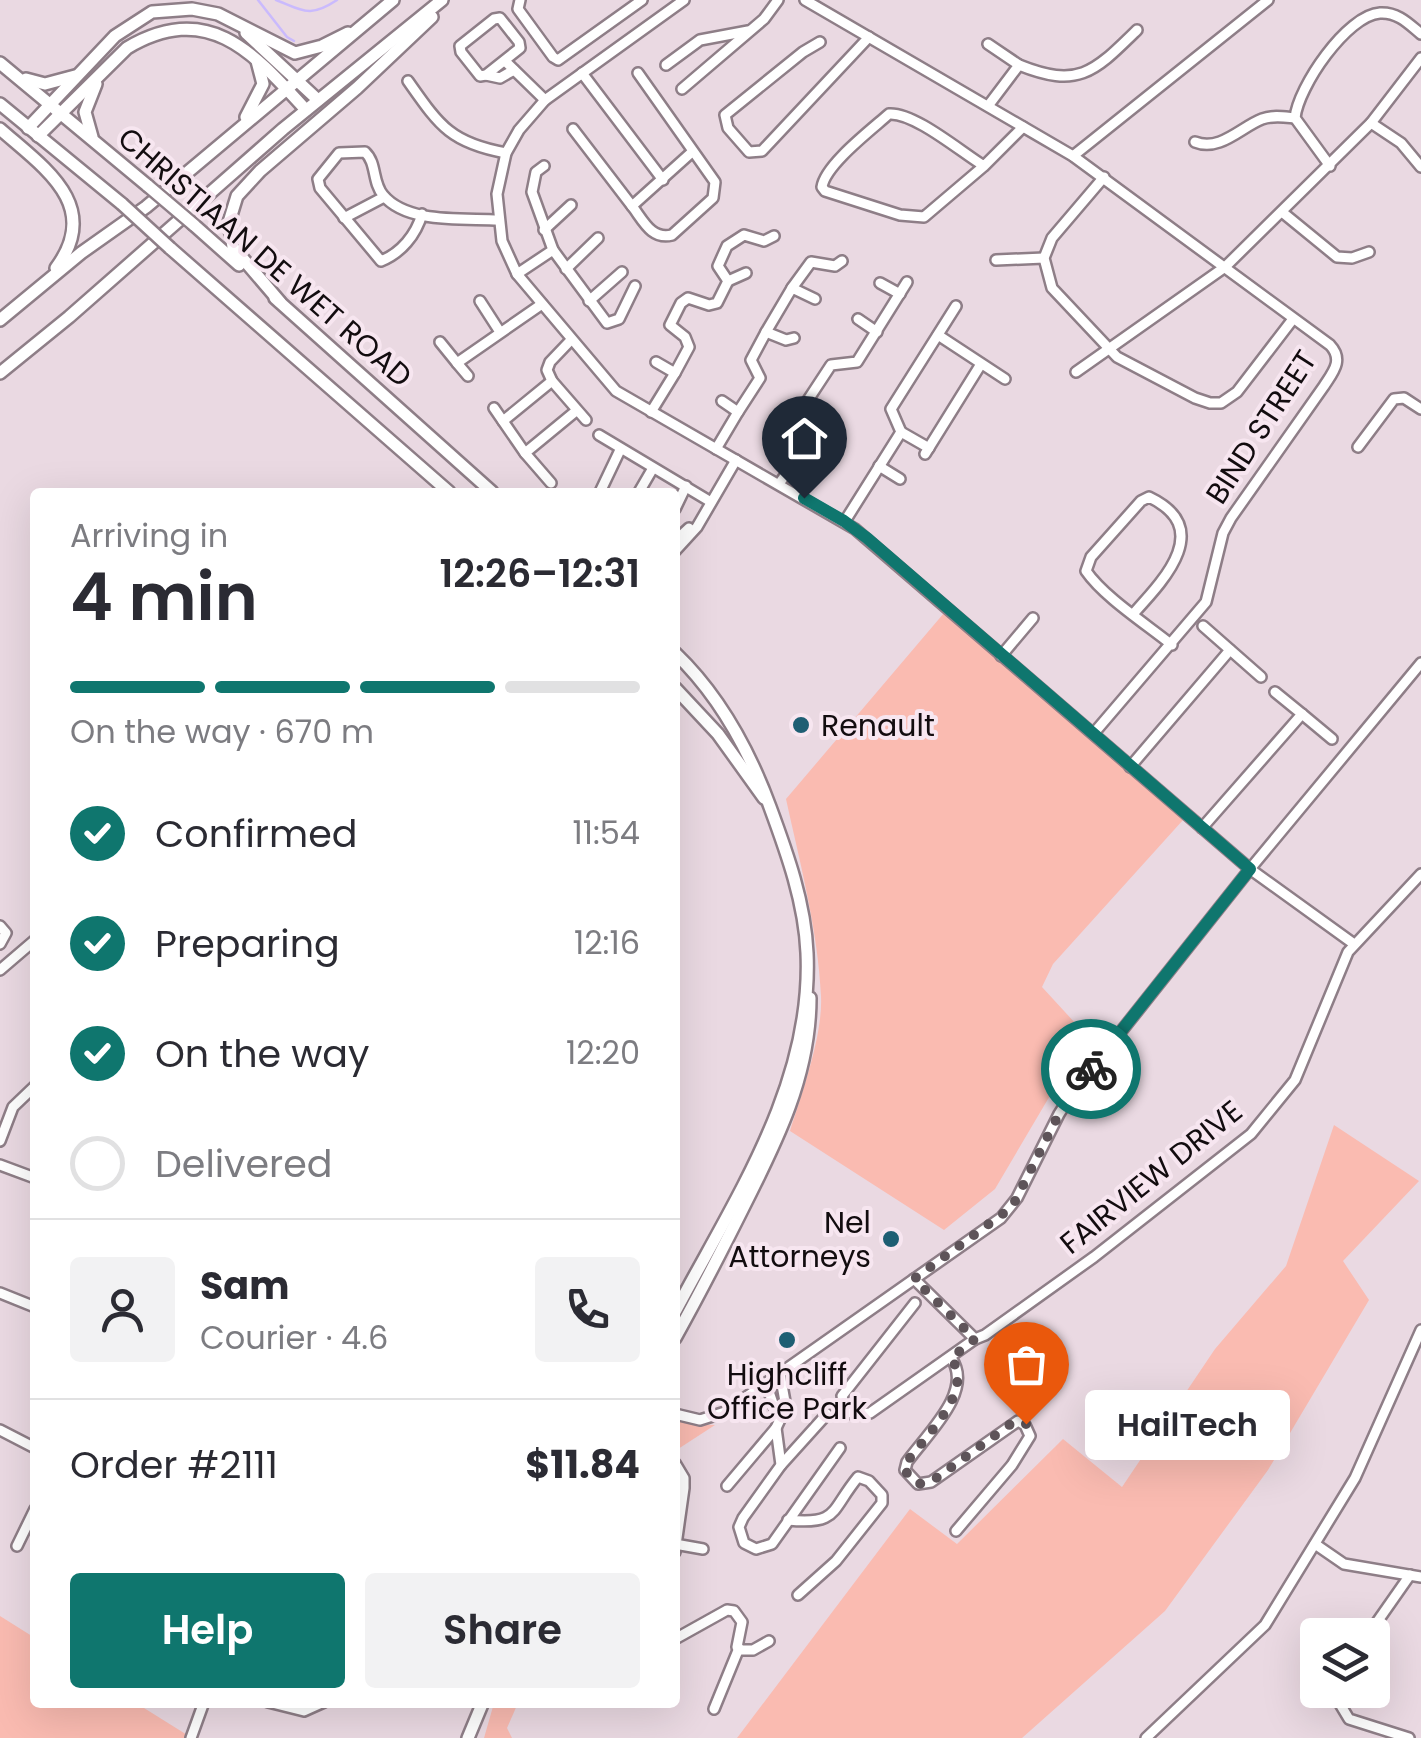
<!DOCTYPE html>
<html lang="en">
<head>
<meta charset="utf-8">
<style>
	:root { --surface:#fff; --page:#f2f2f3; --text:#2b2b33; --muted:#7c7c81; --line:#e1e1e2; --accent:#0f766e }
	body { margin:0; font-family:Poppins,sans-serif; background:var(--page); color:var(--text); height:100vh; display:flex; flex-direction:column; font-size:38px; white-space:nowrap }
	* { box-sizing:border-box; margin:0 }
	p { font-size:32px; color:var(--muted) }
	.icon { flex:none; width:55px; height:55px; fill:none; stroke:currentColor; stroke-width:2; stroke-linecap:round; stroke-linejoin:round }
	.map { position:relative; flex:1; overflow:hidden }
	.details { position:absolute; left:30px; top:488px; width:650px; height:1220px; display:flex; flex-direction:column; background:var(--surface); border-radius:10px; box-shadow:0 10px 40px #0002 }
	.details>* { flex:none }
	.controls { position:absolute; left:1300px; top:1618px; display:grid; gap:20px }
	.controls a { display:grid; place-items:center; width:90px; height:90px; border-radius:10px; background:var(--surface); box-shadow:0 10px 40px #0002; font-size:50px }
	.pin { position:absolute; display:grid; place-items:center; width:85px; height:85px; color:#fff; margin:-102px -42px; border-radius:50% 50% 50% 0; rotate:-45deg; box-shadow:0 0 10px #0007 }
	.pin .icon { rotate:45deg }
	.courier { position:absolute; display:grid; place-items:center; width:100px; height:100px; margin:-50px; border:8px solid #0f766e; border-radius:50%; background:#fff; color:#222; box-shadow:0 2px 12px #0007 }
	.bubble { position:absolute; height:70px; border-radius:10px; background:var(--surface); box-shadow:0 10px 40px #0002; font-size:32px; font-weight:600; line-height:70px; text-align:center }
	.headline em { font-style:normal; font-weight:600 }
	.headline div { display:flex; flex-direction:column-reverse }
	.headline { display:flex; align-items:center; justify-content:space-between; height:170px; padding:0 40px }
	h1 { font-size:65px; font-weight:600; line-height:75px }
	.bar { display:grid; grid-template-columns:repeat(4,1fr); gap:15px 10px; align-content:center; height:120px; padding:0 40px }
	.bar i { height:12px; border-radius:8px; background:var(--line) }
	.bar .selected { background:var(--accent) }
	.bar p { grid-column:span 4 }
	.line { display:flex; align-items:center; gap:25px; padding:0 40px; border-top:2px solid var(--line) }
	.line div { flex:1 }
	.round { display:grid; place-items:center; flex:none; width:105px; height:105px; border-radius:10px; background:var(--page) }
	ol { padding:0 40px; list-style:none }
	li { display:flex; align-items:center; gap:30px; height:110px }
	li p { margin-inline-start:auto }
	li .icon { padding:10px; border-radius:50%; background:var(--accent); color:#fff; stroke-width:4 }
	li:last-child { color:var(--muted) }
	li i { width:55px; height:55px; border:5px solid var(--line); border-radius:50% }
	.cta { display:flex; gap:20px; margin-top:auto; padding:20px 40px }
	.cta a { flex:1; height:115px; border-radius:10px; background:var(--accent); color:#fff; font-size:40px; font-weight:600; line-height:115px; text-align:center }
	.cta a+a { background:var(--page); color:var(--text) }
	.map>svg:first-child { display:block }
	.green { fill:#fabbb1 }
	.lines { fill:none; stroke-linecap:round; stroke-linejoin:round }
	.stream { stroke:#cabafd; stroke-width:2.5 }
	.street-casing { stroke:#8e7e87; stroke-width:14 }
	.secondary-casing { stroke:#8e7e87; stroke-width:16 }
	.street { stroke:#fff; stroke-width:9 }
	.secondary { stroke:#fff; stroke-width:11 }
	.secondary-bridge-casing { stroke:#8e7e87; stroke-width:16; stroke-linecap:butt }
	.secondary-bridge { stroke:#fff; stroke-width:11 }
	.done { stroke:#5e5459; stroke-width:10; stroke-dasharray:0 18 }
	.route { stroke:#0f766e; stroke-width:12 }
	.poi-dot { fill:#1e5e73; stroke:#f7e6f0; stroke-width:4 }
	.labels { text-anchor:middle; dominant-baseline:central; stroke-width:8; stroke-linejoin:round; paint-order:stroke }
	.street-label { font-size:30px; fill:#120c0f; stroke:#f7e6f0 }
	.poi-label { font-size:30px; fill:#120c0f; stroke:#f7e6f0; text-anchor:start }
</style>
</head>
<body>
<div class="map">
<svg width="1421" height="1738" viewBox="0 0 1421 1738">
	<rect width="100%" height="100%" fill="#ead9e2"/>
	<g class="green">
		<path d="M944 613 1094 733 1183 820 1053 964 1042 987 1076 1024 1084 1038 995 1189 944 1230 790 1131C802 1093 823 1035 821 996 818 930 800 863 786 799Z"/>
		<path d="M1334 1125 1419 1181 1343 1261 1369 1300 1268 1470 1165 1611 1022 1738H737L910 1509 957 1544 1063 1439 1122 1487 1215 1349 1286 1266Z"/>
		<path d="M676 1418 691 1424 715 1425 675 1451Z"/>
		<path d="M0 1616 35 1638V1702L136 1703 192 1738H0Z"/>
		<path d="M494 1703H518L507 1728 512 1738H484Z"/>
	</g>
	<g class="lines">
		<g class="stream">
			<path d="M258 0 287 37 294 41"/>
			<path d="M276 0C304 11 310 18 337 0"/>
		</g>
		<g class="street-casing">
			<g id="street">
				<path d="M520 0 518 9 553 57 558 60 642 0"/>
				<path d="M684 0 545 100 519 130 506 153 497 194 502 241 517 274 616 391 855 529 1250 869 1354 944"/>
				<path d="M805 0 1073 156 1330 345C1344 360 1333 372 1324 386L1231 518 1223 533 1206 602 1094 733"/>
				<path d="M500 18 519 42 520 48 486 75 480 76 461 52 460 46 494 19Z"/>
				<path d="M820 42 803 52 725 115 728 128 749 152 762 151 869 37"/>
				<path d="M988 44 1019 65 988 106"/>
				<path d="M505 61 545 100"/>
				<path d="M666 65 700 40 748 31"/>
				<path d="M1019 65C1079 89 1094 72 1137 30"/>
				<path d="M582 73 663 180"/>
				<path d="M486 75 500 78 514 70"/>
				<path d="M408 81C439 125 450 143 506 153"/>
				<path d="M682 89 764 19 778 0"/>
				<path d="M1371 123 1401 143 1421 167"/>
				<path d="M573 129 632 206 692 152"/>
				<path d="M1195 142C1220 152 1241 127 1262 119 1273 115 1284 117 1295 118"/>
				<path d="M1073 156 1268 0"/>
				<path d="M984 166C961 152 914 112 889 114 871 130 825 165 822 187L825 191 900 215 924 217 984 166 1023 127"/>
				<path d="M1330 166 1295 118C1298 87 1347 15 1380 13 1398 12 1409 24 1421 34"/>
				<path d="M1104 177 1052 238 1044 258 1052 288 1117 357 1195 398 1210 403H1221L1237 392 1293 319"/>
				<path d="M632 206C643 220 651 240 672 235L713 198 715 182 638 73"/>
				<path d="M1282 212 1337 257 1352 258 1369 252"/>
				<path d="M422 214C416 235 401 253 381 261L320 188 318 179 339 153 365 152C377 163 372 182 383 195 407 224 463 218 498 220"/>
				<path d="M344 218 384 197"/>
				<path d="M544 230 571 205"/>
				<path d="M553 250 607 323 619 319 635 286"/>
				<path d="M996 260 1044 258"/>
				<path d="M566 269 598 238"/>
				<path d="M517 274 553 250 532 192 536 172 544 166"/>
				<path d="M728 281 746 273"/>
				<path d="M880 283 900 294"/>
				<path d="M792 288 811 262 835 266 842 261"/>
				<path d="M480 301 500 332"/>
				<path d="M589 301 622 272"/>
				<path d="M858 319 877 332"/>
				<path d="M766 332 792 288 815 299"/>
				<path d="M938 335 1005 379"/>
				<path d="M571 340 550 362 547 370 552 381 586 420"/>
				<path d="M440 342 457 363"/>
				<path d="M1076 372 1225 267 1371 123 1421 58"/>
				<path d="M675 373 689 347 685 337 670 325 681 303 688 298 709 305 717 303 728 281 718 266 727 246 744 235 764 241 774 236"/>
				<path d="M468 376 457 363 542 304"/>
				<path d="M494 408 525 453"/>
				<path d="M651 412 675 373 656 362"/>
				<path d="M738 412 760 378 751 360 766 332 786 340 794 338"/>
				<path d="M503 421 552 381"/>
				<path d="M901 432 929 448"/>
				<path d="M599 435 711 502"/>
				<path d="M1358 447 1394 399 1404 398 1421 409"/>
				<path d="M716 449 738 412 722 401"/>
				<path d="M925 454 981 364"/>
				<path d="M879 466 900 479"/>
				<path d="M551 483 525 453 576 411"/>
				<path d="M779 484 816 432 817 421 807 409 808 400 831 365 857 362 907 282"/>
				<path d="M600 492 620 450"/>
				<path d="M639 492 653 468"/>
				<path d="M675 509 686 486"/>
				<path d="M845 521 901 432 891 409 956 306"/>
				<path d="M675 541 689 528"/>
				<path d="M675 551 697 527 736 460"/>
				<path d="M1133 614C1165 579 1214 528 1149 497L1141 501 1091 557 1086 571C1104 597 1146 624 1172 645"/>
				<path d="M1203 626 1261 677"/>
				<path d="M1001 656 1033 618"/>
				<path d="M1302 714 1332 739"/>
				<path d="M1130 767 1230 650"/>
				<path d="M1202 828 1302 714 1275 692"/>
				<path d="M0 926 6 933 0 944"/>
				<path d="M0 970 35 940"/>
				<path d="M0 1141 13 1107 35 1086"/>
				<path d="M0 1165 35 1178"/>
				<path d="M914 1279 975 1339 985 1335 1094 1257 1251 1134 1295 1080 1348 952 1421 874"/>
				<path d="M0 1293 35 1307"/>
				<path d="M915 1303 842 1396 845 1408 854 1415 870 1413 975 1339"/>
				<path d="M951 1358C975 1391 926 1435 907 1462L905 1470 918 1484 931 1482 1018 1421 1025 1425 1030 1436 1012 1465 956 1531"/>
				<path d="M766 1383 778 1418"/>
				<path d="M675 1414 700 1420 725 1412 1001 1218 1017 1198 1059 1114 1073 1092 1250 869 1421 663"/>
				<path d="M776 1428 781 1465 743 1518 739 1527 744 1543 756 1549 772 1544 840 1448"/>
				<path d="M0 1430 35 1448"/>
				<path d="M675 1463 684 1478V1488L675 1552"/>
				<path d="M781 1465 827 1414"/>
				<path d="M727 1486 776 1428 786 1407 780 1374"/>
				<path d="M788 1520C839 1525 830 1511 858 1477L869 1481 882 1495V1503L836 1561 798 1595"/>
				<path d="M675 1544 703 1549"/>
				<path d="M1315 1544 1344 1564 1421 1577"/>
				<path d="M17 1546 35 1509"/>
				<path d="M1368 1635 1410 1575"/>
				<path d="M675 1639 727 1610 734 1611 742 1622 737 1647 741 1650H753L769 1641"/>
				<path d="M1337 1690 1340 1704 1349 1719 1409 1738"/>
				<path d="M268 1702 304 1711 324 1702"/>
				<path d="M714 1709 739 1648"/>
				<path d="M191 1738 204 1702"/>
				<path d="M1146 1738 1265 1625 1355 1478 1421 1330"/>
			</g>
		</g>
		<g class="secondary-casing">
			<g id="secondary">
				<path d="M246 33 318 100"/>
				<path d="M0 63 148 186"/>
				<path d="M26 79 45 84 75 76"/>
				<path d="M0 104 122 204"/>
				<path d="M246 117 263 84 257 61"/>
				<path d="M28 128 115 36 152 12 192 9 218 14 295 53 322 46 348 33"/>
				<path d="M0 129C43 167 103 205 56 268"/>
				<path d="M38 136 127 48C208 0 253 52 306 110"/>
				<path d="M92 137 85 112 96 84"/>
				<path d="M194 225 239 265"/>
				<path d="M170 248 449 492"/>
				<path d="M275 298 492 492"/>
				<path d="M280 302 233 247 229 222 237 196 260 171 357 88 432 17"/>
				<path d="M0 320 81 253 146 207 393 0"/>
				<path d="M0 373 69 317 283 129 442 0"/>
				<path d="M675 653C719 695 749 750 770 807 787 853 805 903 807 953 813 1085 734 1200 675 1312"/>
				<path d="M675 688 718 734 764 798"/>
				<path d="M675 1338C699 1295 721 1252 743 1208 777 1141 810 1075 810 998"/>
				<path d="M468 1738 483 1702"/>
			</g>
		</g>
		<use href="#street" class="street"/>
		<use href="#secondary" class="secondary"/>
		<g class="secondary-bridge-casing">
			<g id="secondary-bridge">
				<path d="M148 186 194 225"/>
				<path d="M122 204 170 248"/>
			</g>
		</g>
		<use href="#secondary-bridge" class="secondary-bridge"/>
	</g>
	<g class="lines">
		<path class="done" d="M1026 1424 1018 1421 1012 1423 931 1482 918 1484 904 1470 907 1462C926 1435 975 1391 951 1358L975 1339 914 1279 1012 1207 1059 1114 1091 1069"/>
		<path class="route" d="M804 498 844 521 867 538 1250 869 1091 1069"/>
	</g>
	<g class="poi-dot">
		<circle cx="801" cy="725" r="10"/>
		<circle cx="891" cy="1239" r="10"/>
		<circle cx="787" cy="1340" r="10"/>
	</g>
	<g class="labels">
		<g class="street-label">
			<text transform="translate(265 257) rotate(41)">CHRISTIAAN DE WET ROAD</text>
			<text transform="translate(1261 427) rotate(-57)">BIND STREET</text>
			<text transform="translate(1151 1177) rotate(-39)">FAIRVIEW DRIVE</text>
		</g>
		<g class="poi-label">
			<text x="821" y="725">Renault</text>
			<text x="871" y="1222" text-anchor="end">Nel<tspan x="871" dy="34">Attorneys</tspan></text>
			<text x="787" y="1374" text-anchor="middle">Highcliff<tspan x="787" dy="34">Office Park</tspan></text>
		</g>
	</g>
</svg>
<div class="controls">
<a><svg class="icon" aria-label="layers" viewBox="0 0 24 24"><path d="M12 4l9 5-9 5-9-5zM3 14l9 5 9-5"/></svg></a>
</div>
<div class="pin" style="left:1026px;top:1424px;background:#ea580c"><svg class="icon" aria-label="bag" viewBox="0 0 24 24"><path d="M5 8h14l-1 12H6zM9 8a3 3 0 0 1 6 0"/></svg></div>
<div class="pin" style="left:804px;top:498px;background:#1f2937"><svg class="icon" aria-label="home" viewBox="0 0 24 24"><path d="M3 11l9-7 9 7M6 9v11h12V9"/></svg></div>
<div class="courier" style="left:1091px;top:1069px"><svg class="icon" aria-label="bike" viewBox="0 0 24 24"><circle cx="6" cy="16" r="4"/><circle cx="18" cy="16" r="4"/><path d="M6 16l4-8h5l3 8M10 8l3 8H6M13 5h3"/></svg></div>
<div class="bubble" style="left:1085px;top:1390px;width:205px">HailTech</div>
<section class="details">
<div class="headline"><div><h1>4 min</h1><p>Arriving in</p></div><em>12:26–12:31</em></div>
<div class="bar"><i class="selected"></i><i class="selected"></i><i class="selected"></i><i></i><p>On the way · 670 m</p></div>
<ol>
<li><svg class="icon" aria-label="check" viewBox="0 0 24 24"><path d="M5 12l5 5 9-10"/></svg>Confirmed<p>11:54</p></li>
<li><svg class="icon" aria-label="check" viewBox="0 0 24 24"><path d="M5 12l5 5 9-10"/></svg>Preparing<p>12:16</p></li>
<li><svg class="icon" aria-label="check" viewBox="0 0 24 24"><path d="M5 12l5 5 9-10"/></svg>On the way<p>12:20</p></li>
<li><i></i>Delivered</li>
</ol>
<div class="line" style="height:180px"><a class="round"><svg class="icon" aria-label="person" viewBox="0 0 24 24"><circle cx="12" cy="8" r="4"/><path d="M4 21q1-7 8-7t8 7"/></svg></a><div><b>Sam</b><p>Courier · 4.6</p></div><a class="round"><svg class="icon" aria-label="phone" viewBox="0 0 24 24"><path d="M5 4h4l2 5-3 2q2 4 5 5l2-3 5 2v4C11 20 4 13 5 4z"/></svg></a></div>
<div class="line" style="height:130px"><div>Order #2111</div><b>$11.84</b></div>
<div class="cta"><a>Help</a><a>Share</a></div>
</section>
</div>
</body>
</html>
